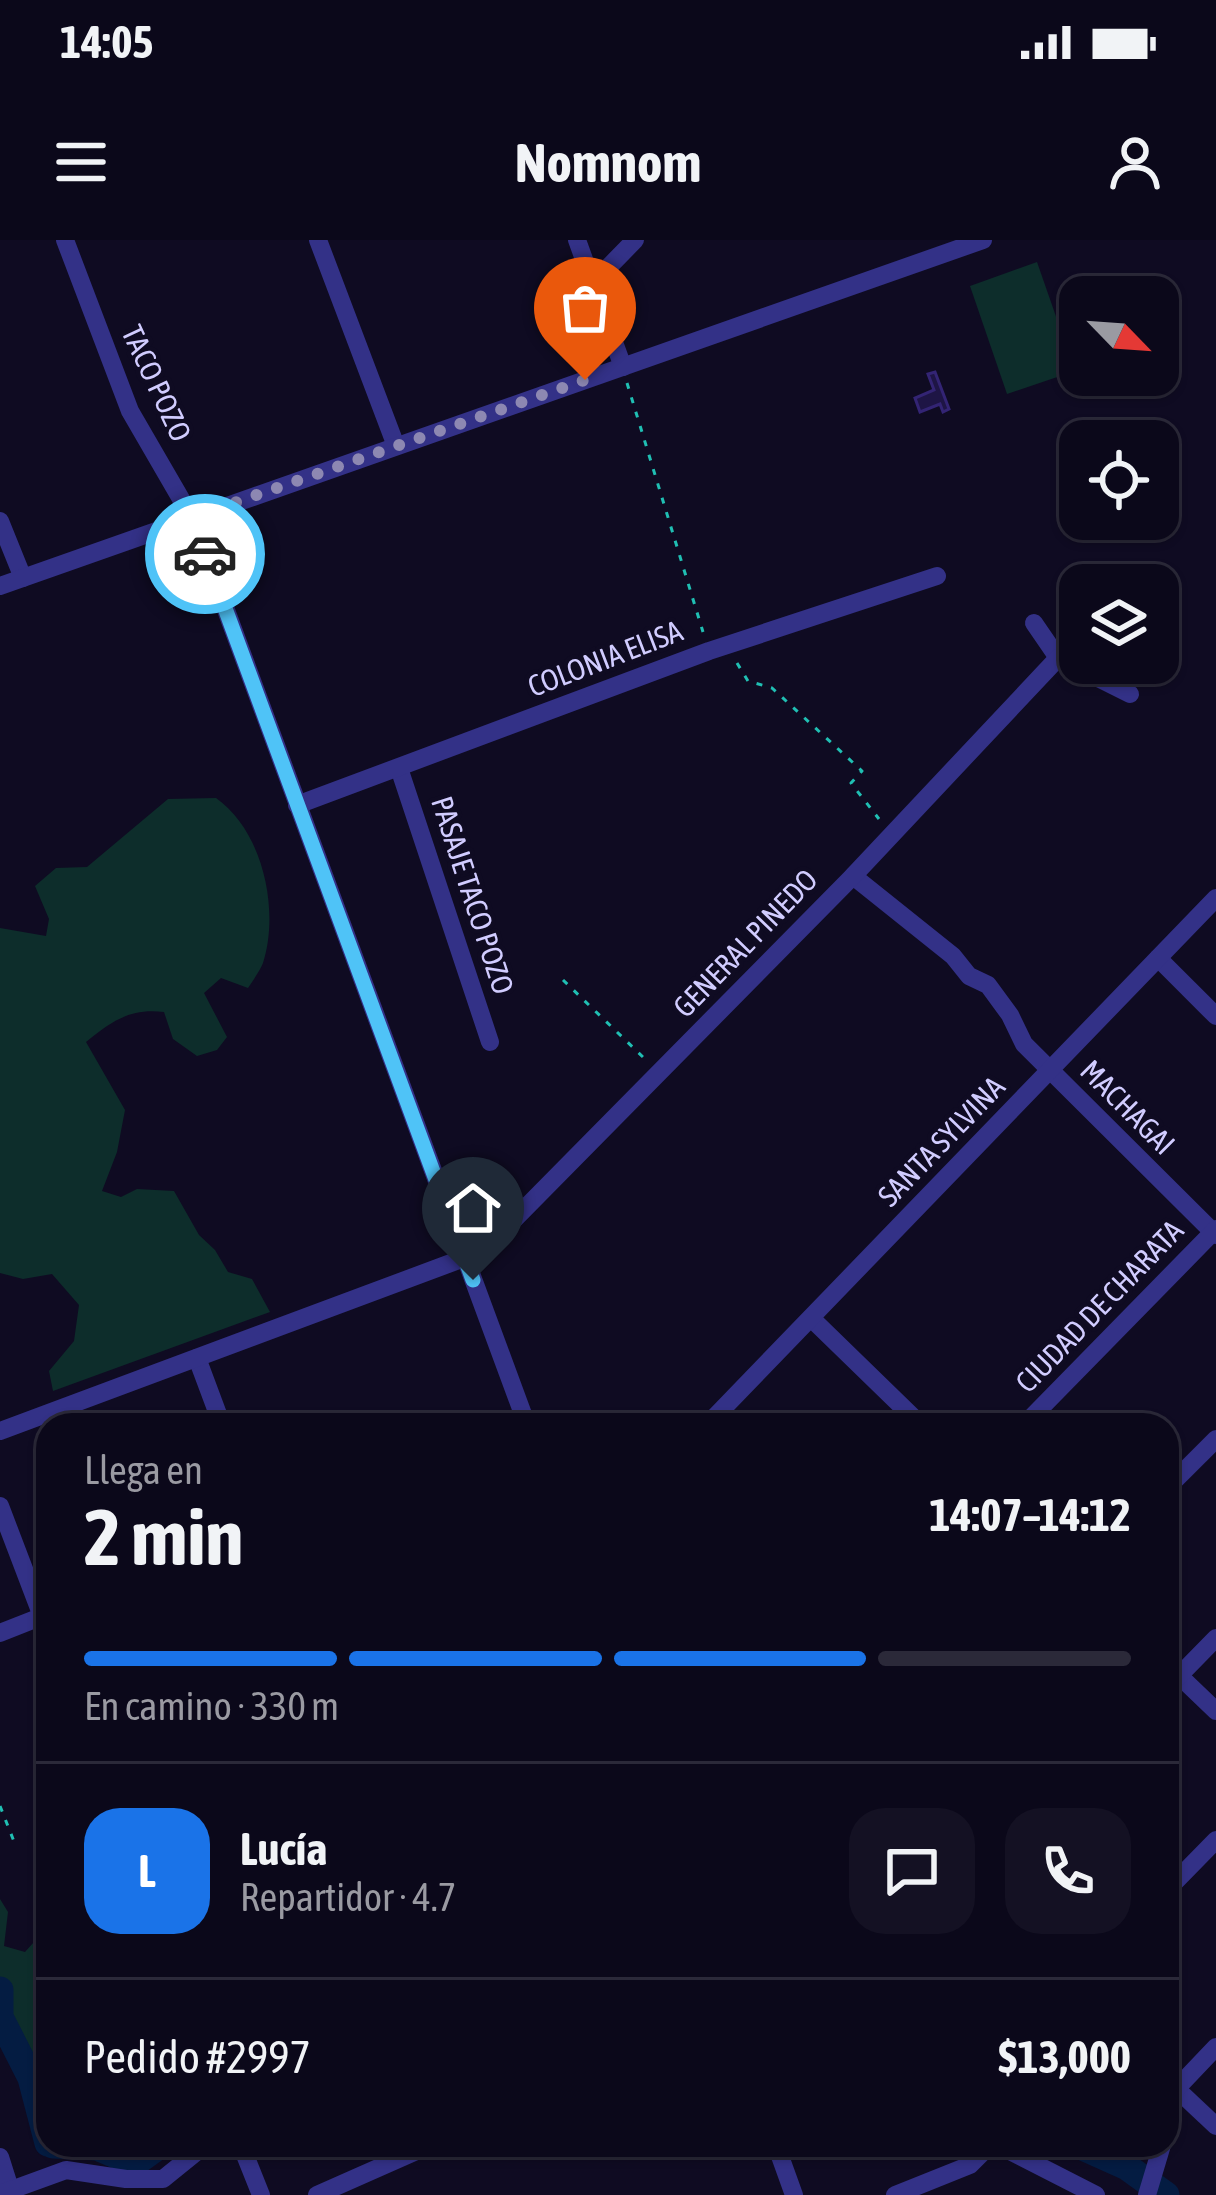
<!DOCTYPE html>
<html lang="es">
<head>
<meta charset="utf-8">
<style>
	:root { --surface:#0b081a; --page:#141123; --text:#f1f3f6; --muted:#9a9aa2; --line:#2b2939; --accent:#1a73e8 }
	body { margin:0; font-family:"Asap Condensed",sans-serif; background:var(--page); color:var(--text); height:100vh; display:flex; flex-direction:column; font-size:45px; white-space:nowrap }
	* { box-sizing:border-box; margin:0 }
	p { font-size:39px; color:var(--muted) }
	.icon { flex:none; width:66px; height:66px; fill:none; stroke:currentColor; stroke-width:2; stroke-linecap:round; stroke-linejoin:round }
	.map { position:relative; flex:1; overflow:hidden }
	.side { position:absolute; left:36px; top:1173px; width:1143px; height:744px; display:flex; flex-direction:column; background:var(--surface); border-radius:36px; box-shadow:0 3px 9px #0004,0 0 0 3px var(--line) }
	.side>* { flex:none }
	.needle { width:78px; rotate:115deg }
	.controls { position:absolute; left:1059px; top:36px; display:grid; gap:24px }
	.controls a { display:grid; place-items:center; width:120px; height:120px; border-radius:24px; background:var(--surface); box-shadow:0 3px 9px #0004,0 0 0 3px var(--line); font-size:60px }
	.pin { position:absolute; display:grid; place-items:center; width:102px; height:102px; color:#fff; margin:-123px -51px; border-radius:50% 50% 50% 0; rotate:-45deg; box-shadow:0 0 12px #0007 }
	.pin .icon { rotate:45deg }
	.courier { position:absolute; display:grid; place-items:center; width:120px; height:120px; margin:-60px; border:9px solid #4fc3f7; border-radius:50%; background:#fff; color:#222; box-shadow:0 3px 15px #0007 }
	.head em { font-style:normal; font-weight:700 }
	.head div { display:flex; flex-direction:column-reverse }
	.head { display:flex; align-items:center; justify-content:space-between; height:204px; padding:0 48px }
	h1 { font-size:78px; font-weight:700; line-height:90px }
	.bar { display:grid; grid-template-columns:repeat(4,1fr); gap:18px 12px; align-content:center; height:144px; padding:0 48px }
	.bar i { height:15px; border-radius:9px; background:var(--line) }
	.bar .active { background:var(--accent) }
	.bar p { grid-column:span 4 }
	.line { display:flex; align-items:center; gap:30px; padding:0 48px; border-top:3px solid var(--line) }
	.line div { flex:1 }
	.round { display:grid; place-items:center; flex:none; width:126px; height:126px; border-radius:36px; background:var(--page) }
	.status { display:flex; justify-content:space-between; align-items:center; height:84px; padding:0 60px; background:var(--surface); direction:ltr }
	.status svg { height:33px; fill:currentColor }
	header { display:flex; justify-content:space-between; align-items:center; height:156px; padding:0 48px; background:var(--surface); font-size:54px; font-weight:700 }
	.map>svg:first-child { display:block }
	.green { fill:#0d2d2b }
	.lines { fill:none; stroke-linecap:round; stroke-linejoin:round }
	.river { stroke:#041c42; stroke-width:27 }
	.building { fill:#1e1545; stroke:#332474; stroke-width:3 }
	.path { stroke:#20bfb3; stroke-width:3; stroke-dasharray:6 9; stroke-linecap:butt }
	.minor { stroke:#333187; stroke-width:18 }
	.done { stroke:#8d88b2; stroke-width:12; stroke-dasharray:0 21.6 }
	.route { stroke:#4fc3f7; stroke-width:15 }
	.labels { text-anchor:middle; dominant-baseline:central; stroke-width:9; stroke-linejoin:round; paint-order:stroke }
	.street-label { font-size:30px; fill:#d1ccff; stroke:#0f0b22 }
</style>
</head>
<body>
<div class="status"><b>14:05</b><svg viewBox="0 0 49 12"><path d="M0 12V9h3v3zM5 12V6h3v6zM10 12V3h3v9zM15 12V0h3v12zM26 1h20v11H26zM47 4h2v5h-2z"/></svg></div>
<header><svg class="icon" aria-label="menu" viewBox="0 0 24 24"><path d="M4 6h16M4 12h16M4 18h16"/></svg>Nomnom<svg class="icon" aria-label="person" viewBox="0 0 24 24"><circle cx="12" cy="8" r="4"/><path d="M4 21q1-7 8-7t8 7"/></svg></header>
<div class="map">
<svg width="1216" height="1955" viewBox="0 0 1216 1955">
	<rect width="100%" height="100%" fill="#0f0b22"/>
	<g class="green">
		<path d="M1037 22 1075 131 1007 154 970 46Z"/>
		<path d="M216 558C263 591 280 670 263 723 260 731 253 740 248 748L221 738 204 753 227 797 217 810 197 816 173 799 164 772C130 768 112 781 86 802L125 870 117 912 102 951 121 957 137 949 174 951 199 995 215 1010 228 1032 252 1039 270 1072 53 1151 49 1131 74 1101 79 1065 52 1034 23 1039 0 1033V688L46 696 49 679 35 646 56 628 87 627 168 559Z"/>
		<path d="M0 1659 8 1672 4 1706 25 1712 43 1692 48 1696V1899L33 1831 3 1774 6 1757 0 1740Z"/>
	</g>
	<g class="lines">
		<g class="river">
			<path d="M0 1750V1777L31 1838 48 1903"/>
			<path d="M53 1905 97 1907 135 1923 160 1905"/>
			<path d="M1078 1905 1127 1927 1166 1955"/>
		</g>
	</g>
	<path class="building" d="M935 132 949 169 943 172 940 164 920 172 915 158 934 150 928 134Z"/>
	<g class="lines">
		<g class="path">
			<path d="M627 143 703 392"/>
			<path d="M737 423 748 441 772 448 862 531 851 543 879 579"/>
			<path d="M563 740 645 819"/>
			<path d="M0 1566 15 1604"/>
		</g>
		<g class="minor">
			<path d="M65 0 130 171 192 278 527 1185"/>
			<path d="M318 0 396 206"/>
			<path d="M577 0 623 127"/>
			<path d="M593 43 635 0"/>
			<path d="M0 281 23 338"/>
			<path d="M0 346 983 0"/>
			<path d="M1034 383 1058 418 1130 454"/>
			<path d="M399 528 490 802"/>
			<path d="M297 565 709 411 937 336"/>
			<path d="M853 636 953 716 969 736 988 745 1010 775 1024 804 1216 995"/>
			<path d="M1158 718 1216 776"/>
			<path d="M811 1078 921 1185"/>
			<path d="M197 1118 222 1185"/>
			<path d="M707 1185 1216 658"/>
			<path d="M1024 1185 1216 989"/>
			<path d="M0 1191 483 1011 853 636 1058 418"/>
			<path d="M1167 1248 1216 1199"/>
			<path d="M0 1266 48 1392"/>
			<path d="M0 1393 48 1374"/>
			<path d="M1167 1424 1216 1471"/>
			<path d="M1167 1448 1216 1398"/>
			<path d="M1167 1650 1216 1600"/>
			<path d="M1167 1840 1216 1886"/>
			<path d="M1167 1885 1176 1849 1216 1807"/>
			<path d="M241 1905 261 1955"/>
			<path d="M776 1905 794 1955"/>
			<path d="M998 1905 1096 1955"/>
			<path d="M0 1917 12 1955"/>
			<path d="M0 1954 66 1930 126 1939H163L205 1905"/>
			<path d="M317 1955 430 1905"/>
			<path d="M895 1955 970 1925 990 1905"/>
			<path d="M1147 1955 1162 1905"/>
		</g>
	</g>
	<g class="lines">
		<path class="done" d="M205 314 191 278 585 140"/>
		<path class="route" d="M205 314 473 1040"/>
	</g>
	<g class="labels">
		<g class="street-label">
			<text transform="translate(157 143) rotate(65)">TACO POZO</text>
			<text transform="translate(605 418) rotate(-21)">COLONIA ELISA</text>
			<text transform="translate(473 655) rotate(72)">PASAJE TACO POZO</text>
			<text transform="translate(745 703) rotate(-46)">GENERAL PINEDO</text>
			<text transform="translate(1128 867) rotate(45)">MACHAGAI</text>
			<text transform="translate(941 901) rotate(-46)">SANTA SYLVINA</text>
			<text transform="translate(1099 1066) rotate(-46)">CIUDAD DE CHARATA</text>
		</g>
	</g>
</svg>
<div class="controls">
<a><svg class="needle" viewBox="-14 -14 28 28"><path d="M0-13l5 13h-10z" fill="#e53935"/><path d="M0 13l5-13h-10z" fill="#9a9aa2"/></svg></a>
<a><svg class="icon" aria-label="locate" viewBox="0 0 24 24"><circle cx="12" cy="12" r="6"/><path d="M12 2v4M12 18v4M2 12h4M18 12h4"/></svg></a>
<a><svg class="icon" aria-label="layers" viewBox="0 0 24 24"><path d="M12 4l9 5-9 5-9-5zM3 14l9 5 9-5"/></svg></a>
</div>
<div class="pin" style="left:585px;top:140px;background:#ea580c"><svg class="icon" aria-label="bag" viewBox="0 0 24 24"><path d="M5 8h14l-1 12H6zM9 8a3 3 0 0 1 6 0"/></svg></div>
<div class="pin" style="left:473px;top:1040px;background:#1f2937"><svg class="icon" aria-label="home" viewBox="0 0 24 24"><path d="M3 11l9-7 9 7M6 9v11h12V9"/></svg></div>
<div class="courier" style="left:205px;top:314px"><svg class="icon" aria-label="car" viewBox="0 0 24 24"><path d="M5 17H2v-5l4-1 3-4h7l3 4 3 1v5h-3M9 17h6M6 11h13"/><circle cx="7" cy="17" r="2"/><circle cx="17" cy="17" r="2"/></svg></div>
<section class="side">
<div class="head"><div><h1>2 min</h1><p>Llega en</p></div><em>14:07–14:12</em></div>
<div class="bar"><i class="active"></i><i class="active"></i><i class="active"></i><i></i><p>En camino · 330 m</p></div>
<div class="line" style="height:216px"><b class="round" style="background:var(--accent);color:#fff">L</b><div><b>Lucía</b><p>Repartidor · 4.7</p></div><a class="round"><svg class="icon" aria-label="chat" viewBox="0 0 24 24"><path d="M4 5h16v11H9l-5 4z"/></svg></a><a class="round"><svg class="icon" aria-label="phone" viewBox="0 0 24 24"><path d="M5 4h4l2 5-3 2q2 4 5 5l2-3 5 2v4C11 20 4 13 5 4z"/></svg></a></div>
<div class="line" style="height:156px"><div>Pedido #2997</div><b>$13,000</b></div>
</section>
</div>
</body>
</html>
